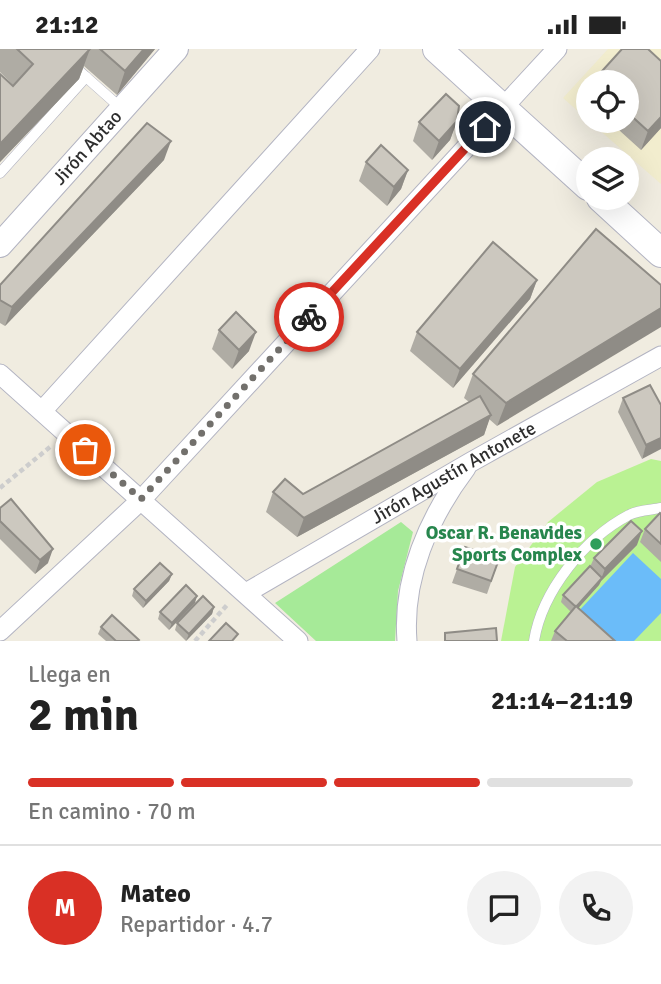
<!DOCTYPE html>
<html lang="es">
<head>
<meta charset="utf-8">
<style>
	:root { --surface:#fff; --page:#f2f2f2; --text:#222; --muted:#767676; --line:#e0e0e0; --accent:#d93025 }
	body { margin:0; font-family:Signika,sans-serif; background:var(--page); color:var(--text); height:100vh; display:flex; flex-direction:column; font-size:26px; white-space:nowrap }
	* { box-sizing:border-box; margin:0 }
	p { font-size:23px; color:var(--muted) }
	.icon { flex:none; width:38px; height:38px; fill:none; stroke:currentColor; stroke-width:2; stroke-linecap:round; stroke-linejoin:round }
	.map { position:relative; height:592px; overflow:hidden }
	.side { display:flex; flex-direction:column; background:var(--surface); flex:1 }
	.side>* { flex:none }
	.tools { position:absolute; left:576px; top:21px; display:grid; gap:14px }
	.tools a { display:grid; place-items:center; width:63px; height:63px; border-radius:50%; background:var(--surface); box-shadow:0 7px 28px #0002; font-size:35px }
	.pin { position:absolute; display:grid; place-items:center; width:60px; height:60px; color:#fff; margin:-30px; border:4px solid #fff; border-radius:50%; box-shadow:0 2px 7px #0007 }
	.courier { position:absolute; display:grid; place-items:center; width:70px; height:70px; margin:-35px; border:5px solid #d93025; border-radius:50%; background:#fff; color:#222; box-shadow:0 2px 9px #0007 }
	.headline em { font-style:normal; font-weight:700 }
	.headline div { display:flex; flex-direction:column-reverse }
	.headline { display:flex; align-items:center; justify-content:space-between; height:119px; padding:0 28px }
	h1 { font-size:46px; font-weight:700; line-height:52px }
	.bar { display:grid; grid-template-columns:repeat(4,1fr); gap:10px 7px; align-content:center; height:84px; padding:0 28px }
	.bar i { height:9px; border-radius:5px; background:var(--line) }
	.bar .selected { background:var(--accent) }
	.bar p { grid-column:span 4 }
	.line { display:flex; align-items:center; gap:18px; padding:0 28px; border-top:2px solid var(--line) }
	.line div { flex:1 }
	.round { display:grid; place-items:center; flex:none; width:74px; height:74px; border-radius:37px; background:var(--page) }
	.status { display:flex; justify-content:space-between; align-items:center; height:49px; padding:0 35px; background:var(--surface); direction:ltr }
	.status svg { height:19px; fill:currentColor }
	.map>svg:first-child { display:block }
	.education { fill:#f2edce }
	.green { fill:#a6ea98 }
	.pitch { fill:#baf293 }
	.water { fill:#6bbcf9 }
	.lines { fill:none; stroke-linecap:round; stroke-linejoin:round }
	.service-casing { stroke:#b3b4c2; stroke-width:11 }
	.minor-casing { stroke:#b3b4c2; stroke-width:21 }
	.tertiary-casing { stroke:#b3b4c2; stroke-width:26 }
	.secondary-casing { stroke:#b3b4c2; stroke-width:30 }
	.path { stroke:#cdcdcd; stroke-width:4.5; stroke-dasharray:5 3.5; stroke-linecap:butt }
	.service { stroke:#fff; stroke-width:10 }
	.minor { stroke:#fff; stroke-width:19 }
	.tertiary { stroke:#fff; stroke-width:24 }
	.secondary { stroke:#fff; stroke-width:28 }
	.wall { fill:#afaca4 }
	.shaded-wall { fill:#8f8c86 }
	.building { fill:#ccc8bf; stroke:#8f8c86; stroke-width:2 }
	.done { stroke:#72706c; stroke-width:7; stroke-dasharray:0 12.6 }
	.route { stroke:#d93025; stroke-width:9 }
	.leisure-dot { fill:#2e9e5b; stroke:#fff; stroke-width:2.5 }
	.labels { text-anchor:middle; dominant-baseline:central; stroke-width:7; stroke-linejoin:round; paint-order:stroke }
	.street-label { font-size:19px; fill:#2e2e2e; stroke:#fff }
	.leisure-label { font-size:19px; font-weight:bold; fill:#27864d; stroke:#fff; text-anchor:end }
</style>
</head>
<body>
<div class="status"><b>21:12</b><svg viewBox="0 0 49 12"><path d="M0 12V9h3v3zM5 12V6h3v6zM10 12V3h3v9zM15 12V0h3v12zM26 1h20v11H26zM47 4h2v5h-2z"/></svg></div>
<div class="map">
<svg width="661" height="592" viewBox="0 0 661 592">
	<rect width="100%" height="100%" fill="#f0ece0"/>
	<path class="education" d="M608 0H661V135L589 72H626V33H588V71L563 49Z"/>
	<path class="green" d="M401 473 413 483 398 542 395 592H316L275 554Z"/>
	<path class="pitch" d="M651 410 661 412V592H501L515 518 548 473 597 433Z"/>
	<path class="water" d="M633 504 661 530V564L634 592H603L575 566Z"/>
	<g class="lines">
		<g class="service-casing">
			<g id="service">
				<path d="M86 28 122 60"/>
				<path d="M0 124 86 28 54 0"/>
				<path d="M534 592C542 542 585 489 629 466 638 461 651 461 661 459"/>
			</g>
		</g>
		<g class="minor-casing">
			<g id="minor">
				<path d="M0 325 298 592"/>
				<path d="M42 362 370 0"/>
				<path id="s1" d="M246 544 471 413 661 307"/>
				<path d="M0 582 141 451 557 0"/>
				<path d="M407 592C402 529 429 468 466 419"/>
			</g>
		</g>
		<g class="tertiary-casing">
			<g id="tertiary">
				<path id="s2" d="M0 196 176 0"/>
			</g>
		</g>
		<g class="secondary-casing">
			<g id="secondary">
				<path d="M437 0 588 137"/>
				<path d="M601 149 661 204"/>
			</g>
		</g>
		<g class="path">
			<path d="M0 439 50 398"/>
			<path d="M195 592 227 556"/>
		</g>
		<use href="#service" class="service"/>
		<use href="#minor" class="minor"/>
		<use href="#tertiary" class="tertiary"/>
		<use href="#secondary" class="secondary"/>
	</g>
	<g class="wall">
		<path d="M0 0H155L117 46 84 17 79 30 0 113V25L13 37V36L0 23Z"/>
		<path d="M622 0H648L661 12V79L641 101 609 72H626V33H593Z"/>
		<path d="M457 72 450 91 432 111 413 92 419 73Z"/>
		<path d="M164 111 5 277 0 274V236Z"/>
		<path d="M366 113 408 121 401 140 387 157 359 132Z"/>
		<path d="M596 180 497 377 489 370 484 386 297 488 266 463 273 443 303 445 469 353 464 349 473 325Z"/>
		<path d="M537 231 530 250 453 339 410 302 417 283Z"/>
		<path d="M219 281 249 302 232 320 212 300Z"/>
		<path d="M623 349 661 356 642 410 618 363Z"/>
		<path d="M0 459 48 514 35 525 0 490Z"/>
		<path d="M661 465V513L640 493 645 480Z"/>
		<path d="M637 496 601 532 599 536 578 559 615 592H551L555 582 571 563 561 553 563 546 590 518 594 509Z"/>
		<path d="M465 498 499 510 487 545 452 534Z"/>
		<path d="M172 525 169 532 143 559 132 547 134 540Z"/>
		<path d="M195 554 169 581 158 570 160 563Z"/>
		<path d="M214 558 212 565 186 592 175 581 177 574Z"/>
		<path d="M101 578 138 592H106L98 585Z"/>
	</g>
	<g class="shaded-wall">
		<path d="M90 0 79 30 0 113V95Z"/>
		<path d="M144 0H155L117 46 125 22Z"/>
		<path d="M661 68V79L641 101 648 82Z"/>
		<path d="M457 72 450 91 432 111 439 92Z"/>
		<path d="M171 92 164 111 5 277 12 258Z"/>
		<path d="M408 121 401 140 387 157 394 138Z"/>
		<path d="M537 231 530 250 453 339 460 320Z"/>
		<path d="M661 259V278L497 377 506 354Z"/>
		<path d="M256 283 249 302 232 320 239 301Z"/>
		<path d="M491 366 484 386 297 488 304 469Z"/>
		<path d="M661 389V400L642 410 646 396Z"/>
		<path d="M642 482 637 496 601 532 599 536 573 565 576 558 601 530 605 520Z"/>
		<path d="M53 500 48 514 35 525 40 511Z"/>
		<path d="M172 525 169 532 143 559 146 552Z"/>
		<path d="M197 547 195 554 169 581 172 574Z"/>
		<path d="M214 558 212 565 186 592 189 585Z"/>
	</g>
	<g class="building">
		<path d="M17 0H90L0 95V25L13 37 33 15Z"/>
		<path d="M100 0H144L125 22Z"/>
		<path d="M622 0H648L661 12V68L648 82 626 62V33H594L593 32Z"/>
		<path d="M446 45 459 57 457 72 439 92 419 73Z"/>
		<path d="M147 74 171 92 12 258 0 251V236Z"/>
		<path d="M381 96 408 121 394 138 366 113Z"/>
		<path d="M596 180 661 236V259L506 354 473 325Z"/>
		<path d="M493 193 537 231 460 320 417 283Z"/>
		<path d="M236 263 256 283 239 301 219 281Z"/>
		<path d="M650 336 661 356V389L646 396 623 349Z"/>
		<path d="M480 347 491 366 304 469 273 443 285 430 303 445Z"/>
		<path d="M11 450 53 500 40 511 0 472V459Z"/>
		<path d="M660 464 661 465V495L645 480Z"/>
		<path d="M631 472 642 482 605 520 594 509Z"/>
		<path d="M465 498 499 510 491 532 457 520Z"/>
		<path d="M160 514 172 525 146 552 134 540Z"/>
		<path d="M590 517 602 529 576 558 563 546Z"/>
		<path d="M186 536 197 547 172 574 160 563Z"/>
		<path d="M203 547 214 558 189 585 177 574Z"/>
		<path d="M576 557 615 592H567L555 582Z"/>
		<path d="M112 566 139 591 138 592H116L101 578Z"/>
		<path d="M226 574 238 585 232 592H209Z"/>
		<path d="M496 579 497 592H445V584Z"/>
	</g>
	<g class="lines">
		<path class="done" d="M85 401 141 450 309 268"/>
		<path class="route" d="M309 268 485 78"/>
	</g>
	<circle class="leisure-dot" cx="596" cy="495" r="7"/>
	<g class="labels">
		<g class="street-label">
			<text stroke="none"><textPath href="#s2" startOffset="131">Jirón Abtao</textPath></text>
			<text stroke="none"><textPath href="#s1" startOffset="240">Jirón Agustín Antonete</textPath></text>
		</g>
		<g class="leisure-label">
			<text x="582" y="484">Oscar R. Benavides<tspan x="582" dy="22">Sports Complex</tspan></text>
		</g>
	</g>
</svg>
<div class="tools">
<a><svg class="icon" aria-label="locate" viewBox="0 0 24 24"><circle cx="12" cy="12" r="6"/><path d="M12 2v4M12 18v4M2 12h4M18 12h4"/></svg></a>
<a><svg class="icon" aria-label="layers" viewBox="0 0 24 24"><path d="M12 4l9 5-9 5-9-5zM3 14l9 5 9-5"/></svg></a>
</div>
<div class="pin" style="left:85px;top:401px;background:#ea580c"><svg class="icon" aria-label="bag" viewBox="0 0 24 24"><path d="M5 8h14l-1 12H6zM9 8a3 3 0 0 1 6 0"/></svg></div>
<div class="pin" style="left:485px;top:78px;background:#1f2937"><svg class="icon" aria-label="home" viewBox="0 0 24 24"><path d="M3 11l9-7 9 7M6 9v11h12V9"/></svg></div>
<div class="courier" style="left:309px;top:268px"><svg class="icon" aria-label="bike" viewBox="0 0 24 24"><circle cx="6" cy="16" r="4"/><circle cx="18" cy="16" r="4"/><path d="M6 16l4-8h5l3 8M10 8l3 8H6M13 5h3"/></svg></div>
</div>
<section class="side">
<div class="headline"><div><h1>2 min</h1><p>Llega en</p></div><em>21:14–21:19</em></div>
<div class="bar"><i class="selected"></i><i class="selected"></i><i class="selected"></i><i></i><p>En camino · 70 m</p></div>
<div class="line" style="height:126px"><b class="round" style="background:var(--accent);color:#fff">M</b><div><b>Mateo</b><p>Repartidor · 4.7</p></div><a class="round"><svg class="icon" aria-label="chat" viewBox="0 0 24 24"><path d="M4 5h16v11H9l-5 4z"/></svg></a><a class="round"><svg class="icon" aria-label="phone" viewBox="0 0 24 24"><path d="M5 4h4l2 5-3 2q2 4 5 5l2-3 5 2v4C11 20 4 13 5 4z"/></svg></a></div>
</section>
</body>
</html>
